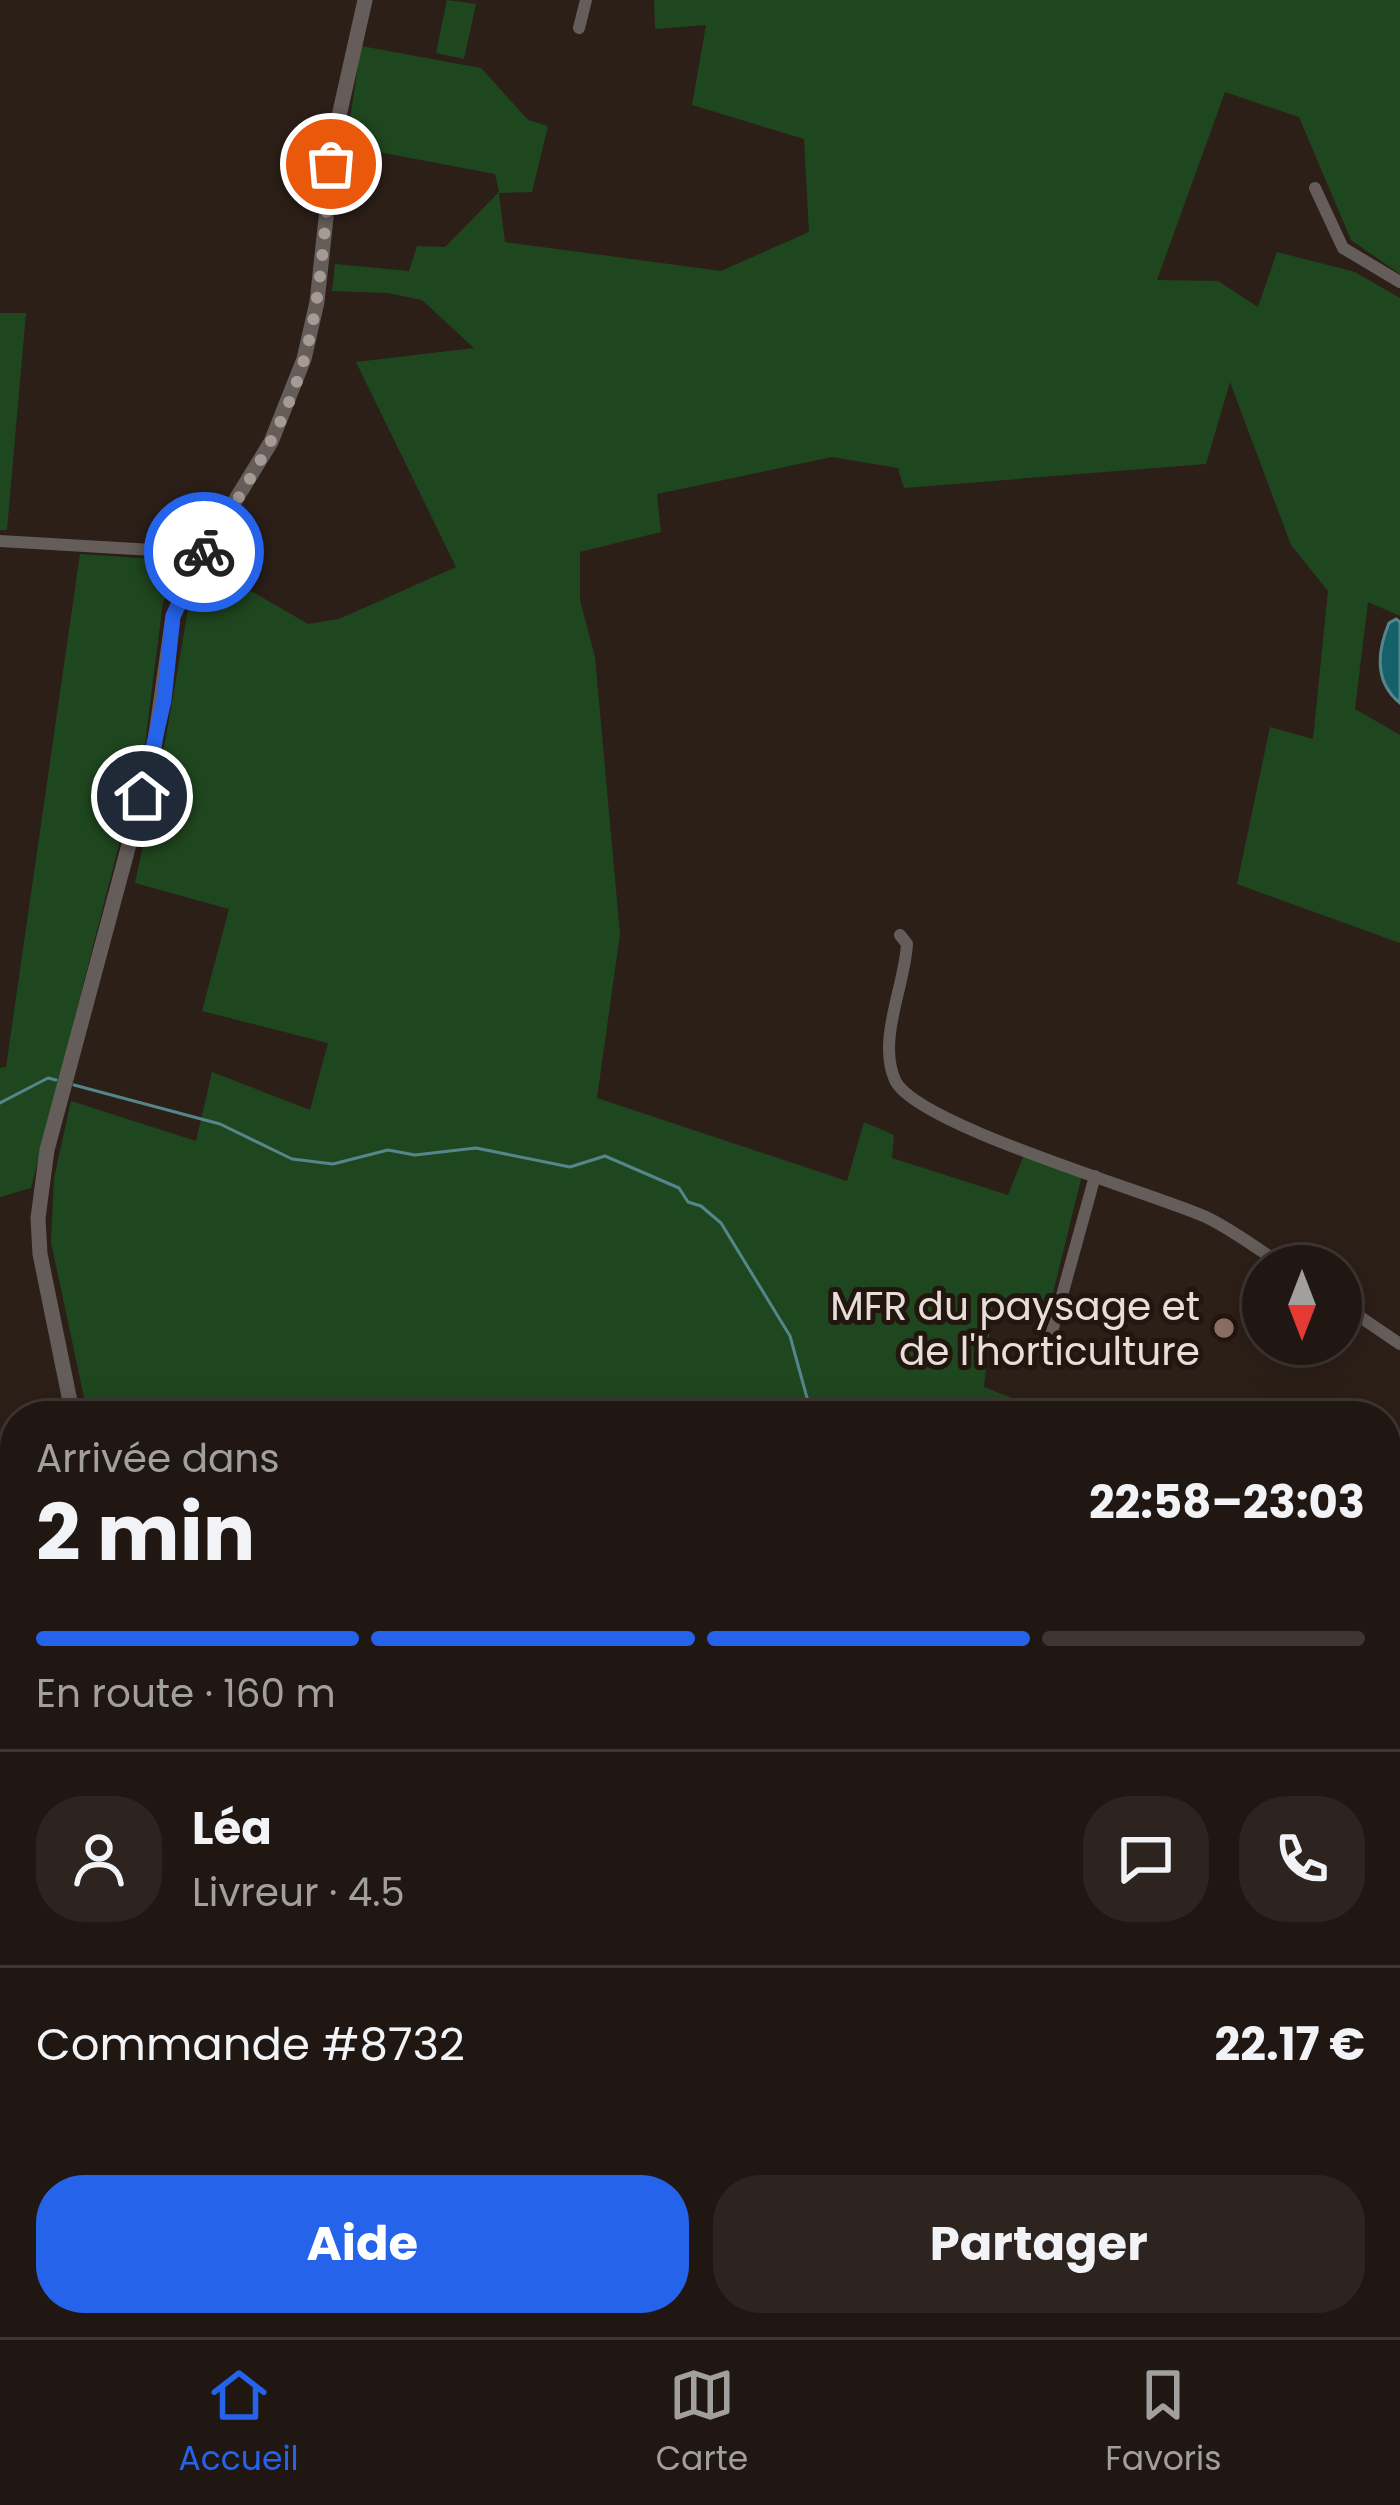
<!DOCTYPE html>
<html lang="fr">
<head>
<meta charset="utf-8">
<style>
	:root { --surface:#211712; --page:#2d2420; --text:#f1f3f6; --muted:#a29f9f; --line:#3e3632; --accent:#2563eb }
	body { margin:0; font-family:Poppins,sans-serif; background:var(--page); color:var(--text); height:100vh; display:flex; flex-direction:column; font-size:45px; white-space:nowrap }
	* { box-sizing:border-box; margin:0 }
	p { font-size:39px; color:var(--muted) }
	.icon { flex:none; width:66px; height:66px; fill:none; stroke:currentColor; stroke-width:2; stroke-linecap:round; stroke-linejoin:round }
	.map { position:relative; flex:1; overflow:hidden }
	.details { position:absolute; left:0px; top:1401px; width:1401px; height:936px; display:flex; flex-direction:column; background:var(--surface); border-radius:48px 48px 0 0; box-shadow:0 6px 30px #0003,0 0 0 3px var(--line) }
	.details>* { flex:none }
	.needle { width:78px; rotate:180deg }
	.buttons { position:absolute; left:1242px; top:1245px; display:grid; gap:24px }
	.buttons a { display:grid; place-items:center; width:120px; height:120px; border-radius:50%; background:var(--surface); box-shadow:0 6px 30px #0003,0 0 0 3px var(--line); font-size:60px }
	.pin { position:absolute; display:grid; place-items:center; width:102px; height:102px; color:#fff; margin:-51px; border:6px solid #fff; border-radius:50%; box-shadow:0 3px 12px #0007 }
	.courier { position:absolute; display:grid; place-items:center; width:120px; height:120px; margin:-60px; border:9px solid #2563eb; border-radius:50%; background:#fff; color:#222; box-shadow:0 3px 15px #0007 }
	.headline em { font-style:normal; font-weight:700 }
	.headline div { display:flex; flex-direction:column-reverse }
	.headline { display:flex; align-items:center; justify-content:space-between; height:204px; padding:0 36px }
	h1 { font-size:78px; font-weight:700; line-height:90px }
	.bar { display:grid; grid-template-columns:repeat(4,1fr); gap:18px 12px; align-content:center; height:144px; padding:0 36px }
	.bar i { height:15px; border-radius:9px; background:var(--line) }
	.bar .current { background:var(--accent) }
	.bar p { grid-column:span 4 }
	.line { display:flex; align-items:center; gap:30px; padding:0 36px; border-top:3px solid var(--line) }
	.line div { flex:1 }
	.round { display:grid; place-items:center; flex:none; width:126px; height:126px; border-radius:48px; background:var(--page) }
	.cta { display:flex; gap:24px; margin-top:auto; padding:24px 36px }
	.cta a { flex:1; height:138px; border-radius:48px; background:var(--accent); color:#fff; font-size:48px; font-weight:700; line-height:138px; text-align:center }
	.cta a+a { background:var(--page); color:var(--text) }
	.tab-bar { display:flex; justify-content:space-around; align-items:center; height:168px; border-top:3px solid var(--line); background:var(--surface); font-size:33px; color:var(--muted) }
	.tab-bar a { display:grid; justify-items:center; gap:6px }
	.tab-bar .current { color:var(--accent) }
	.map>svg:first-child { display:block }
	.green { fill:#1f471f }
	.water { fill:#156069; stroke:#54868b; stroke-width:3 }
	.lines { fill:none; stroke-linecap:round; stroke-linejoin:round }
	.stream { stroke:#54868b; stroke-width:3 }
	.minor { stroke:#645d5a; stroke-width:12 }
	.tertiary { stroke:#645d5a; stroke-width:15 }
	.done { stroke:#a69a95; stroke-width:12; stroke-dasharray:0 21.6 }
	.route { stroke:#2563eb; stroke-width:15 }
	.education-dot { fill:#8d6e63; stroke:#22160f; stroke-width:4.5 }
	.labels { text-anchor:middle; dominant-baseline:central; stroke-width:10; stroke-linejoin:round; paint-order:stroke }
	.poi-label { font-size:39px; fill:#e7ddd9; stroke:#22160f; text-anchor:end }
</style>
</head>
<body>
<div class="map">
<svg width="1400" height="2337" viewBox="0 0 1400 2337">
	<rect width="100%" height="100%" fill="#2c1f18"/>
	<g class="green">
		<path d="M447 0 476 4 464 59 436 53Z"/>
		<path d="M654 0H1400V274L1351 240 1299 117 1225 92 1157 280 1218 281 1258 307 1277 252 1355 272 1400 298V616L1368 602 1355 709 1400 735V943L1237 884 1270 727 1313 739 1328 591 1291 545 1230 382 1206 464 904 488 898 468 832 457 657 494 661 532 580 552V600L595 657 620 934 597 1098 847 1181 864 1122 894 1135 892 1158 1008 1195 1024 1155 1082 1175 1049 1309 993 1299 984 1387 1058 1416H88L51 1242 54 1178 71 1101 196 1141 212 1072 310 1110 328 1043 202 1011 229 909 135 883 166 737 189 604 213 569 308 624 339 619 456 567 356 362 474 348 422 300 388 293 332 291 335 264 409 271 417 246 445 247 499 192 495 174 346 146 361 46 481 68 528 120 548 126 532 192 499 193 505 242 721 271 809 232 804 139 692 105 706 25 655 29Z"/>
		<path d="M0 313H26L7 530H0Z"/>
		<path d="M80 554 184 561 163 602 145 743 31 1188 0 1197V1068L6 1067Z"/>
		<path d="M1386 1927 1400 1934V2278L1386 2294Z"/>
		<path d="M15 2165V2322H110L105 2337H4Z"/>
		<path d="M251 2322H315L368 2337H247Z"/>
		<path d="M509 2322H1042L1039 2337H507Z"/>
		<path d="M1069 2322H1364L1351 2337H1087Z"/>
	</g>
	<path class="water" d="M1396 619 1400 622V703C1374 682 1377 652 1389 623Z"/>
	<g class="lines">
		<g class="stream">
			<path d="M74 1085 220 1124 292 1159 333 1164 388 1150 415 1155 476 1148 570 1167 605 1156 679 1188 688 1202 701 1206 721 1223 790 1336 812 1416"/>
			<path d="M0 1103 48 1078 56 1080"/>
			<path d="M1120 2322 1122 2337"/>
		</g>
		<g class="minor">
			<path d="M579 28 586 0"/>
			<path d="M1315 188 1343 248 1400 282"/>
			<path d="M0 541 203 553"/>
			<path d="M900 935 907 944C905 985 877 1040 895 1080 915 1125 1150 1192 1206 1217 1233 1230 1259 1250 1284 1266"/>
			<path d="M1341 1304 1400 1344"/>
			<path d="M1045 1357 1095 1176"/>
			<path d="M1386 2308 1400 2291"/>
			<path d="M1363 2337 1375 2322"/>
		</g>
		<g class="tertiary">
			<path d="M73 1416 40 1254 38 1218 47 1150 153 755 173 616 203 553 271 442 304 359 317 302 335 134 365 0"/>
			<path d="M0 1902 15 1903"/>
			<path d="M0 2193 15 1971"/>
			<path d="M1057 2322 1075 2337"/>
		</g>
	</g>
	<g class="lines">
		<path class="done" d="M204 552C244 490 285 428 305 356 322 294 324 228 331 164"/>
		<path class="route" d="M142 796 164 700 173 616 204 552"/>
	</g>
	<circle class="education-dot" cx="1224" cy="1328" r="12"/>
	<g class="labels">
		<g class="poi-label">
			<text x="1200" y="1306">MFR du paysage et<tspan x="1200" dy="45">de l'horticulture</tspan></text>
		</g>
	</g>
</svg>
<div class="buttons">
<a><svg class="needle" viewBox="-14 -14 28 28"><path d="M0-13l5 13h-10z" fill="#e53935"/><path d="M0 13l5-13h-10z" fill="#a29f9f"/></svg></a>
</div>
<div class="pin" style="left:331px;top:164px;background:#ea580c"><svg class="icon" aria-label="bag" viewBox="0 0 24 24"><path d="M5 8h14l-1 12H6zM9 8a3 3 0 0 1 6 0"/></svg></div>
<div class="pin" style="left:142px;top:796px;background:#1f2937"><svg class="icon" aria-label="home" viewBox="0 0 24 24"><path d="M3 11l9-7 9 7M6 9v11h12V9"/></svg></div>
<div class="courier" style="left:204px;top:552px"><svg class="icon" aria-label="bike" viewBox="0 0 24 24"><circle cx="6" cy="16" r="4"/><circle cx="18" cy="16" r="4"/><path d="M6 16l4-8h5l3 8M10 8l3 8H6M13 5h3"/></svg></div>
<section class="details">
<div class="headline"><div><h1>2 min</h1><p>Arrivée dans</p></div><em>22:58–23:03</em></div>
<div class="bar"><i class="current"></i><i class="current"></i><i class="current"></i><i></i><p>En route · 160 m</p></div>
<div class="line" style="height:216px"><a class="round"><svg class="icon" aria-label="person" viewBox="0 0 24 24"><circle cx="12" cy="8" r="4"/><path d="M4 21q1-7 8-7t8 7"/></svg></a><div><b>Léa</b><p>Livreur · 4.5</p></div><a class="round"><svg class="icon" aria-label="chat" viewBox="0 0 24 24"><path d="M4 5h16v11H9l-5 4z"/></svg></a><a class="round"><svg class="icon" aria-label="phone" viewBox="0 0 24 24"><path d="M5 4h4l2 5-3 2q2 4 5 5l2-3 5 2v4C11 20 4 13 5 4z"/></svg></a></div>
<div class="line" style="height:156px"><div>Commande #8732</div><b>22.17 €</b></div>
<div class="cta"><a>Aide</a><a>Partager</a></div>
</section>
</div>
<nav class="tab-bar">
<a class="current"><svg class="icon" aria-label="home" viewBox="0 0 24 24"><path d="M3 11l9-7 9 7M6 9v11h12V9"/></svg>Accueil</a>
<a><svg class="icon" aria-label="map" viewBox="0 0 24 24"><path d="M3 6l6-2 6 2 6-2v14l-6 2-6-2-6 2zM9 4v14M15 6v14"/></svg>Carte</a>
<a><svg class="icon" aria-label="saved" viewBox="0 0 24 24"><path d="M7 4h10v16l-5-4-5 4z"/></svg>Favoris</a>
</nav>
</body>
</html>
